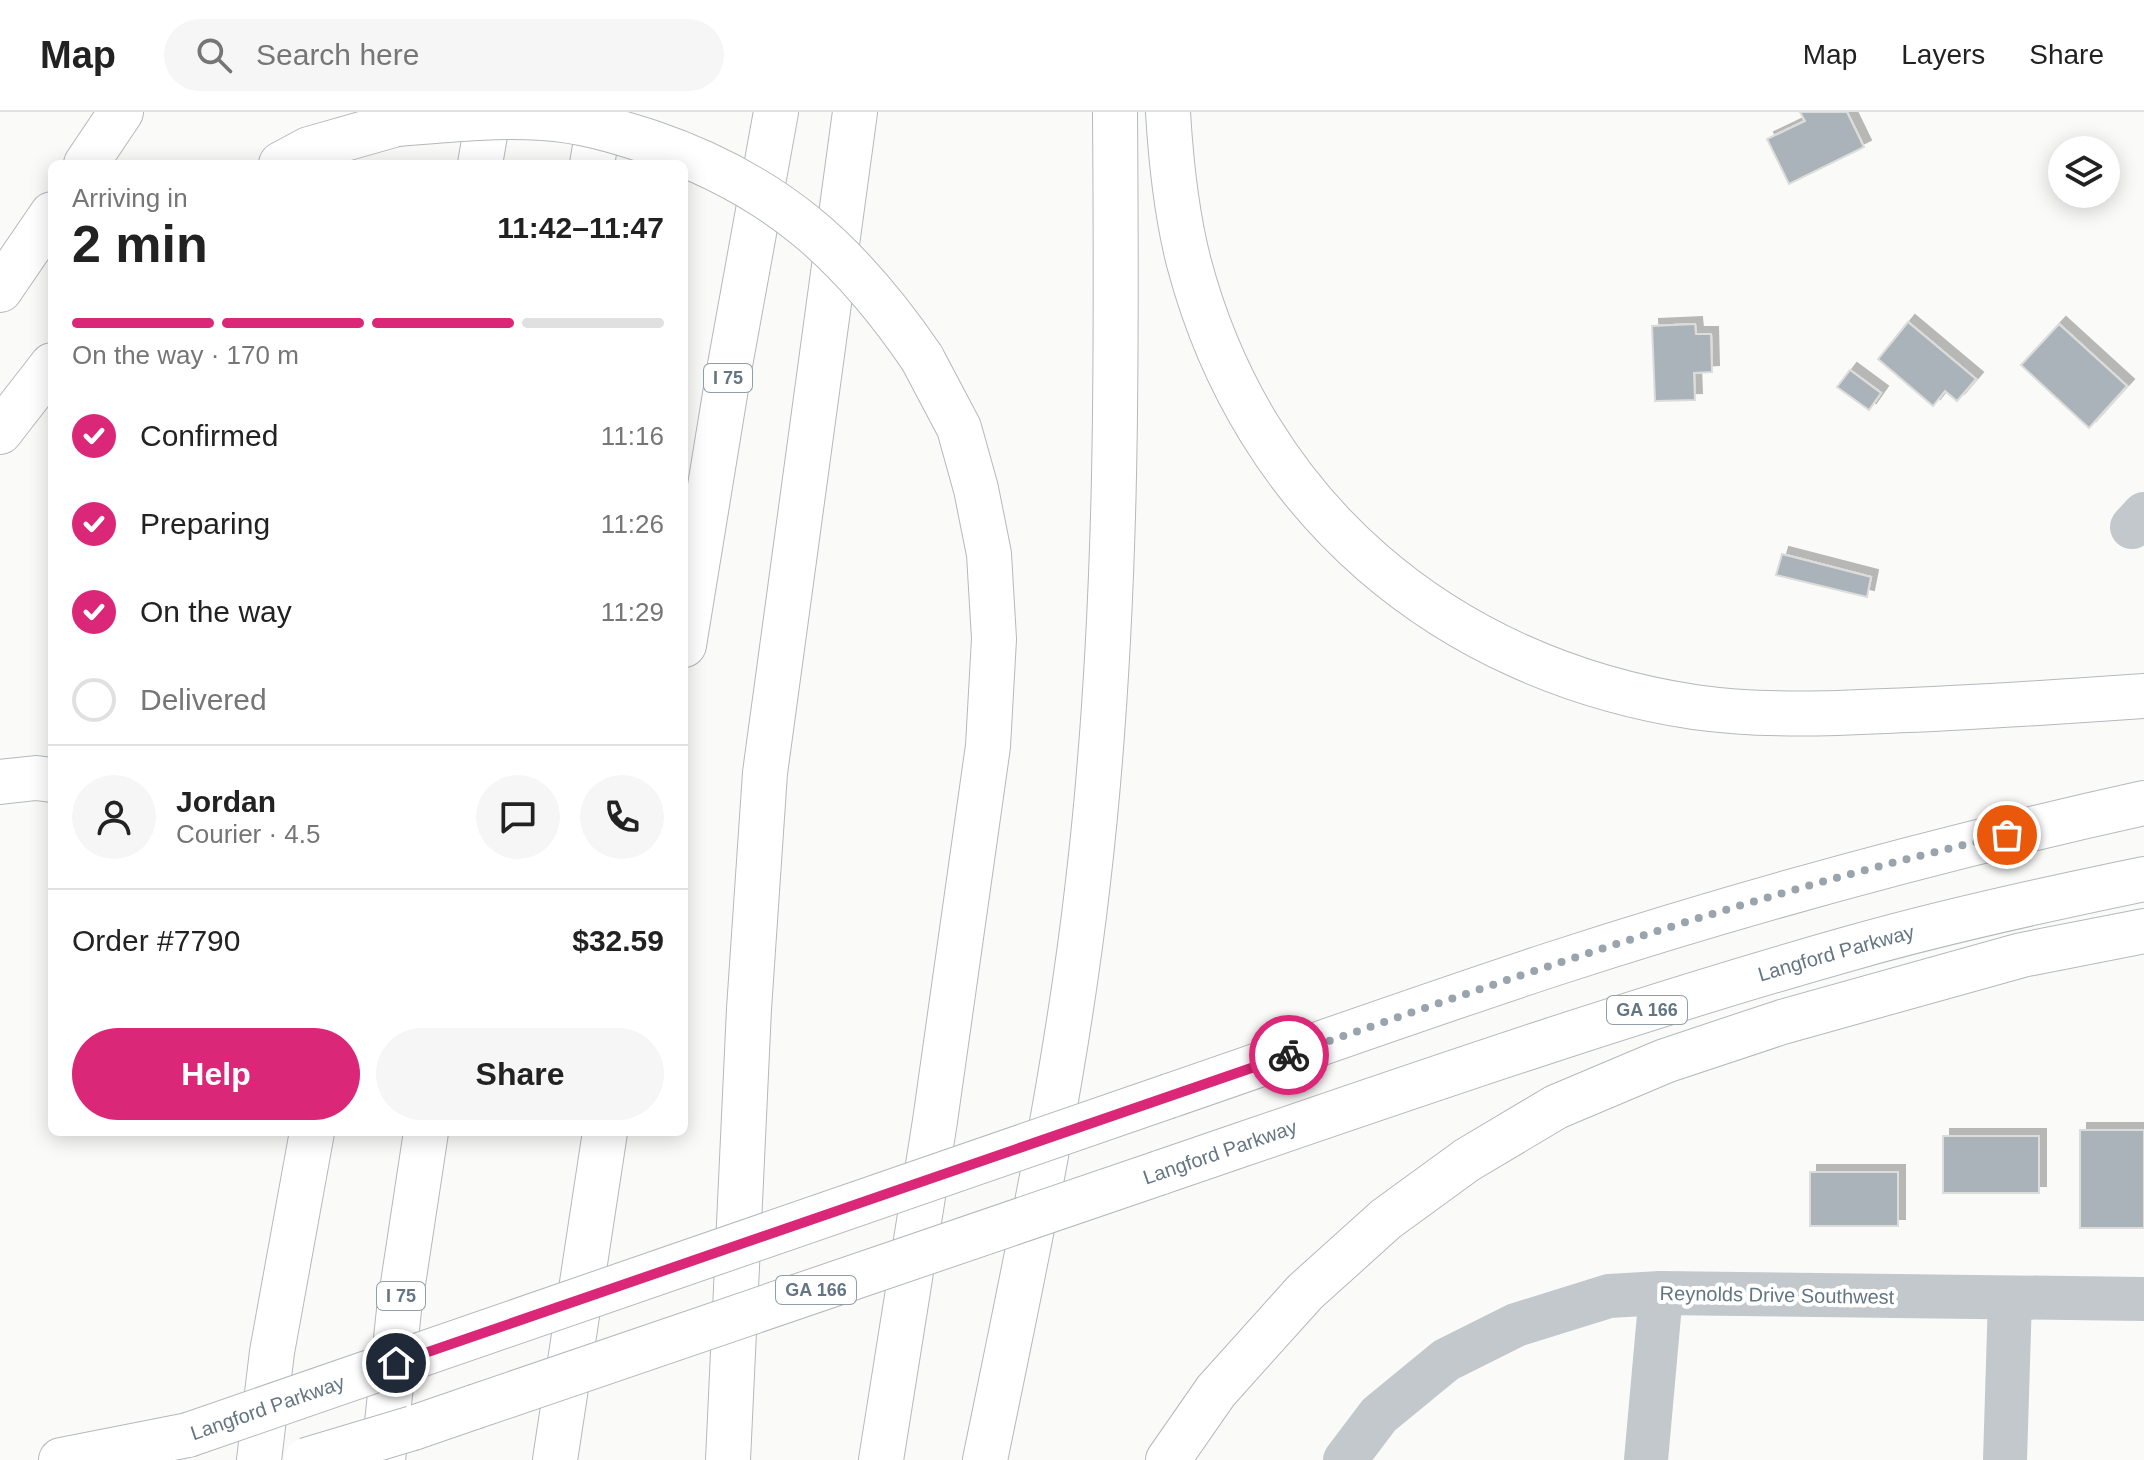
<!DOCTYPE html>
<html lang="en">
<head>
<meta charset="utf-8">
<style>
	:root { --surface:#fff; --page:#f6f6f6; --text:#222; --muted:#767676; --line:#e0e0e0; --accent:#db2777 }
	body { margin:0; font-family:Arial,sans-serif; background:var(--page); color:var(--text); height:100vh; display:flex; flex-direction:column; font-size:30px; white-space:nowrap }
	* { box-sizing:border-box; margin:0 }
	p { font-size:26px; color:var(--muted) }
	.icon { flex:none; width:44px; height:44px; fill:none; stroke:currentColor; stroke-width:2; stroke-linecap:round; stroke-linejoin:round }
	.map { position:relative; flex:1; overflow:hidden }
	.side { position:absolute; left:48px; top:48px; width:640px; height:976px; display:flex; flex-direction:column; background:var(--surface); border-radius:12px; box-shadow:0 4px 20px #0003 }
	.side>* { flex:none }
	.buttons { position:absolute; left:2048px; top:24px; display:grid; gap:16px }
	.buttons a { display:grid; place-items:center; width:72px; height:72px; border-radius:50%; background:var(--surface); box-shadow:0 4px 20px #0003; font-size:40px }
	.pin { position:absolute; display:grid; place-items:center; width:68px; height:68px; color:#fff; margin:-34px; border:4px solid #fff; border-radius:50%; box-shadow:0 2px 8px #0007 }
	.courier { position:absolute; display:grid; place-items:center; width:80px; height:80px; margin:-40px; border:6px solid #db2777; border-radius:50%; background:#fff; color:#222; box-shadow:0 2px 10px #0007 }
	.summary em { font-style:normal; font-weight:700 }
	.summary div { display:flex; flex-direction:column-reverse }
	.summary { display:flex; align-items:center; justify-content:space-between; height:136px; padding:0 24px }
	h1 { font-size:52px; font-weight:700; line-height:60px }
	.bar { display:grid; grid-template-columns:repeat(4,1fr); gap:12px 8px; align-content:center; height:96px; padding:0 24px }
	.bar i { height:10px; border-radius:6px; background:var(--line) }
	.bar .current { background:var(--accent) }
	.bar p { grid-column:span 4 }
	.line { display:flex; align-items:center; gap:20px; padding:0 24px; border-top:2px solid var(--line) }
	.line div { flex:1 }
	.round { display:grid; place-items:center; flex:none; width:84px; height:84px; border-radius:42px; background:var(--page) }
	ol { padding:0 24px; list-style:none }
	li { display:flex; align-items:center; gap:24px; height:88px }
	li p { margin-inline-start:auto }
	li .icon { padding:8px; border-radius:50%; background:var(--accent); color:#fff; stroke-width:4 }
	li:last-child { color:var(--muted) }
	li i { width:44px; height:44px; border:4px solid var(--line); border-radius:50% }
	.primary-button { display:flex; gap:16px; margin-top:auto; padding:16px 24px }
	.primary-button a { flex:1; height:92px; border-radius:48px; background:var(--accent); color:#fff; font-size:32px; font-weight:700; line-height:92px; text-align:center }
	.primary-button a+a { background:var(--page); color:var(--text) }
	header { display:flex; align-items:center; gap:48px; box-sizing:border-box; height:112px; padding:0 40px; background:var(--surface); border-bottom:2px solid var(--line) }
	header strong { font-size:38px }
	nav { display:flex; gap:44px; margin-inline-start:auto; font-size:28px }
	.search { width:560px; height:72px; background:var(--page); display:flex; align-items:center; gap:20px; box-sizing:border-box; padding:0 28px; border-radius:44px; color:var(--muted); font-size:30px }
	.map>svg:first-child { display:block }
	.building { fill:#aab3b9; stroke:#dcdcda; stroke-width:2; filter:url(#shadow) }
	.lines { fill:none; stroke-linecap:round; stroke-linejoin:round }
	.highway-casing { stroke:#b4b9bd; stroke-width:46 }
	.minor { stroke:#c3c8cc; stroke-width:44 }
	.highway { stroke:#fff; stroke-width:44 }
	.highway-bridge-casing { stroke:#b4b9bd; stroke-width:46; stroke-linecap:butt }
	.highway-bridge { stroke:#fff; stroke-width:44 }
	.done { stroke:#99a4ac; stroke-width:8; stroke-dasharray:0 14.4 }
	.route { stroke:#db2777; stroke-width:10 }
	.labels { text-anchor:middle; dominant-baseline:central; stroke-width:8; stroke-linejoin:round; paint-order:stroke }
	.shield { fill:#fff; stroke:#939fa8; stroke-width:2 }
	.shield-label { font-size:18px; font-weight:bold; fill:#657683 }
	.street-label { font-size:20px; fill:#657683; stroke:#fff }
</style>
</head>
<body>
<header>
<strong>Map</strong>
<div class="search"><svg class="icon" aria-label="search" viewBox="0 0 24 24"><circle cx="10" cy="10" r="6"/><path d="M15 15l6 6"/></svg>Search here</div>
<nav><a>Map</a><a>Layers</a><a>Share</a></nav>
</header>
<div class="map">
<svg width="2144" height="1348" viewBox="0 0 2144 1348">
	<defs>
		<filter id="shadow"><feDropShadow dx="7" dy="-7" stdDeviation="0" flood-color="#0004"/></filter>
	</defs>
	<rect width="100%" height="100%" fill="#fafaf8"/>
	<g class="building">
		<path d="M1800 0H1847L1864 35 1789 72 1767 27 1805 9Z"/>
		<path d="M1908 210 1976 267 1957 289 1945 279 1933 294 1878 247Z"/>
		<path d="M1695 212 1696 222H1711L1712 260 1694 261 1695 288 1655 289 1652 214Z"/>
		<path d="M2059 212 2127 274 2089 316 2021 253Z"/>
		<path d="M1850 258 1881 281 1869 298 1837 275Z"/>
		<path d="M1782 442 1871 465 1867 485 1776 463Z"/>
		<rect x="2080" y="1018" width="64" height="98"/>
		<rect x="1943" y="1024" width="96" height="57"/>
		<rect x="1810" y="1060" width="88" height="54"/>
	</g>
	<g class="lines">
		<g class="highway-casing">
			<g id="highway">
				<path d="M1168 0C1171 51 1176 101 1189 151 1254 396 1445 557 1694 595 1757 604 1823 602 1886 599 1972 596 2058 590 2144 584"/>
				<path d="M86 52 121 0"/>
				<path d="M281 52 309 37 397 12"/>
				<path d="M480 52 489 0"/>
				<path d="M592 52 601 0"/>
				<path d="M0 178 52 102"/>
				<path d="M0 320 52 253"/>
				<path d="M684 533 728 264 776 0"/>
				<path d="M0 670 36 666 52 668"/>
				<path d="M1169 984C1297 940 1425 894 1553 852 1747 789 1945 735 2144 691"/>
				<path id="s1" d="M1159 1061C1390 982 1620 901 1855 835 1950 808 2047 787 2144 767"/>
				<path d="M413 1316 474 1295"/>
				<path d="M61 1348 188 1323"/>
				<path d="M259 1348 272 1240 312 1020"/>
				<path d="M383 1348 399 1198 426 1020"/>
				<path d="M555 1348 605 1020"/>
				<path d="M728 1348 749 897 765 661 855 0"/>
				<path d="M881 1348 935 1009 988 634 994 527 989 442 976 377 959 316 922 246"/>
				<path d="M985 1348C1024 1157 1066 964 1088 770 1118 514 1117 257 1115 0"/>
				<path d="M1168 1348 1216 1279 1305 1180 1386 1107 1467 1048 1556 995 1665 949 1782 910 2022 843 2144 819"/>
			</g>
		</g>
		<g class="minor">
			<path d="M2132 415 2144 402"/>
			<path d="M1345 1348 1379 1303 1446 1248 1516 1213 1609 1184 1661 1181 2144 1187"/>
			<path d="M1646 1348 1661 1181"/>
			<path d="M2005 1348 2010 1186"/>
		</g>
		<use href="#highway" class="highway"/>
		<g class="highway-bridge-casing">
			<g id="highway-bridge">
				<path d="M397 12C446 8 494 3 543 6 580 8 616 19 650 30 774 72 849 139 922 246"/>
				<path d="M474 1295 1159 1061"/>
				<path id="s2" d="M188 1323 1169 984"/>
				<path d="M306 1348 413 1316"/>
			</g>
		</g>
		<use href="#highway-bridge" class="highway-bridge"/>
	</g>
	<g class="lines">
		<path class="done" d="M1289 943C1525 861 1763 778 2007 723"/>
		<path class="route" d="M396 1251 1289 943"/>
	</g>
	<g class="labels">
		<g class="shield">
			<rect x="704" y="252" width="48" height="28" rx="6"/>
			<rect x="1607" y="884" width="80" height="28" rx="6"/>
			<rect x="776" y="1164" width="80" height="28" rx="6"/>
			<rect x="377" y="1170" width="48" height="28" rx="6"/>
		</g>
		<g class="shield-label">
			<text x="728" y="266">I 75</text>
			<text x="1647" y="898">GA 166</text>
			<text x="816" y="1178">GA 166</text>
			<text x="401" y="1184">I 75</text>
		</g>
		<g class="street-label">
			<text stroke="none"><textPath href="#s1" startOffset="712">Langford Parkway</textPath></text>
			<text transform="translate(1220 1040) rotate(-19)">Langford Parkway</text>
			<text transform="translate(1777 1183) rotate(1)">Reynolds Drive Southwest</text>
			<text stroke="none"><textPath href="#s2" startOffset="84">Langford Parkway</textPath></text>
		</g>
	</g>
</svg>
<div class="buttons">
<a><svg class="icon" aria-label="layers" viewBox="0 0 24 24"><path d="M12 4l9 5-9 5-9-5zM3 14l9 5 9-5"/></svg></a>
</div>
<div class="pin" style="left:2007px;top:723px;background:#ea580c"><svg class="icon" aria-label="bag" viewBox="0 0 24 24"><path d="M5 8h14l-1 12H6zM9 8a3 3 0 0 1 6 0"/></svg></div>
<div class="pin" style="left:396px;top:1251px;background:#1f2937"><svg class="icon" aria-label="home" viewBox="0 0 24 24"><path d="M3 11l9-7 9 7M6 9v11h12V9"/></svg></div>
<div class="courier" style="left:1289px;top:943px"><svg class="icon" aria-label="bike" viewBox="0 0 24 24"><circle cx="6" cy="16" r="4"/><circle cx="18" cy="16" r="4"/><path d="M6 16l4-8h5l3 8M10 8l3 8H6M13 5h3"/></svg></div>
<section class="side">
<div class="summary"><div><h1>2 min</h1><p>Arriving in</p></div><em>11:42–11:47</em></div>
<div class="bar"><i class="current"></i><i class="current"></i><i class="current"></i><i></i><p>On the way · 170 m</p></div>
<ol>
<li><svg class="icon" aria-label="check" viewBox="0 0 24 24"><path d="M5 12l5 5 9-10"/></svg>Confirmed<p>11:16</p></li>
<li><svg class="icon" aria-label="check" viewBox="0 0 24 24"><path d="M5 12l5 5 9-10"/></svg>Preparing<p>11:26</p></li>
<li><svg class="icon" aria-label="check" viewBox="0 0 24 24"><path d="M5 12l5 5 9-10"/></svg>On the way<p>11:29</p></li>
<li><i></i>Delivered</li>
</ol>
<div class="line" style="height:144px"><a class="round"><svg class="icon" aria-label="person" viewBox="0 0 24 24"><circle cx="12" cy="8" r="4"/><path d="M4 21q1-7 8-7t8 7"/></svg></a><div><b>Jordan</b><p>Courier · 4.5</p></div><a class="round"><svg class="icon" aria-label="chat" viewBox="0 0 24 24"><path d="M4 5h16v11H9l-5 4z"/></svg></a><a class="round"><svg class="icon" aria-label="phone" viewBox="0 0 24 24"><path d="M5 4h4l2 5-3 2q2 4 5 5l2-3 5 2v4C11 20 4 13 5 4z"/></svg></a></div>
<div class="line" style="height:104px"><div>Order #7790</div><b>$32.59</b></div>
<div class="primary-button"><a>Help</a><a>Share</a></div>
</section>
</div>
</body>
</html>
